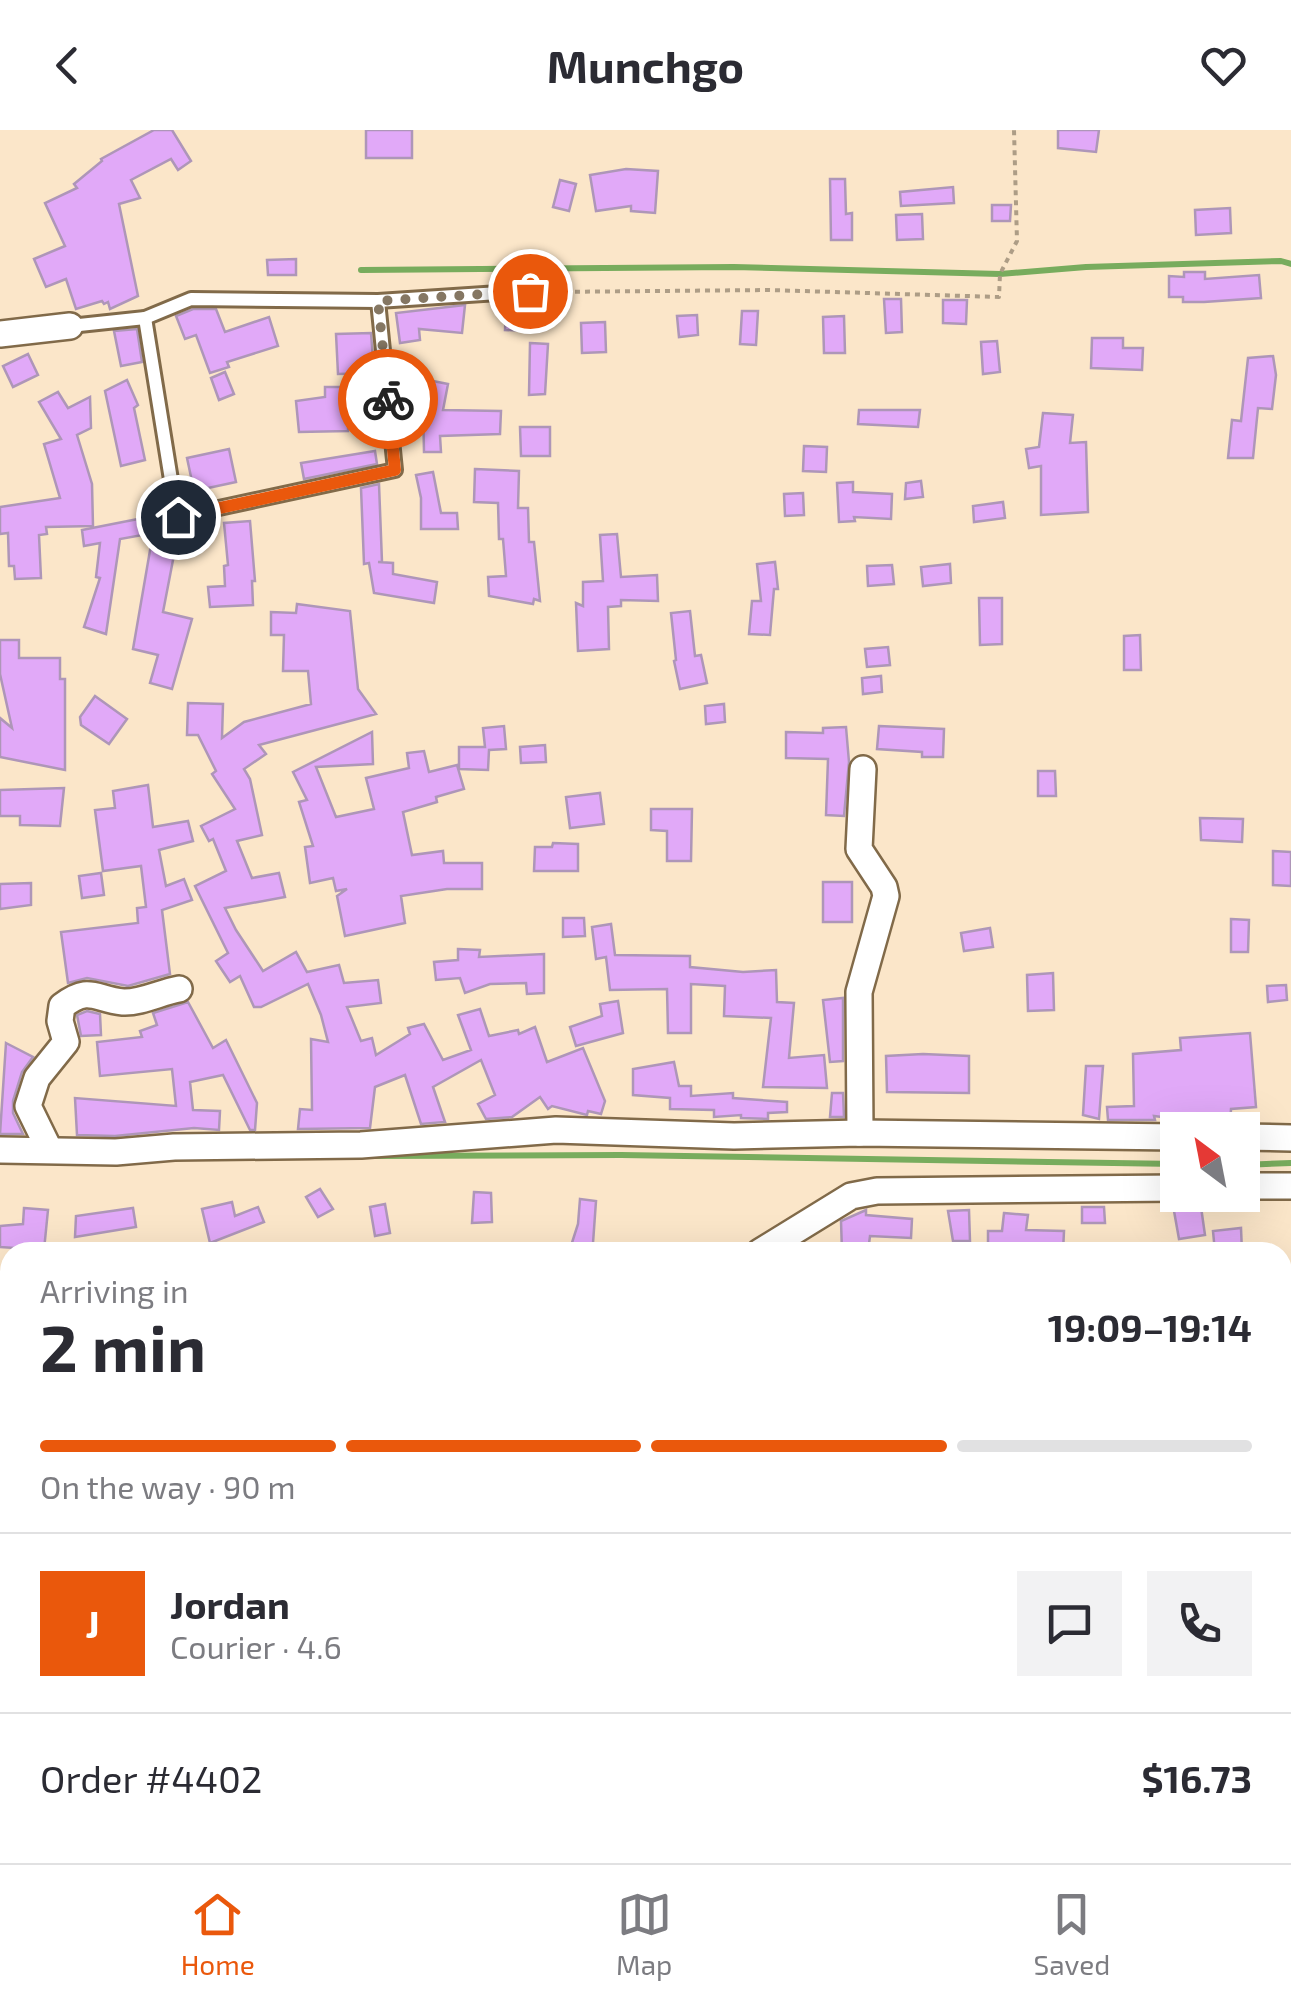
<!DOCTYPE html>
<html lang="en">
<head>
<meta charset="utf-8">
<style>
	:root { --surface:#fff; --page:#f2f2f3; --text:#2b2b33; --muted:#7c7c81; --line:#e1e1e2; --accent:#ea580c }
	body { margin:0; font-family:"Exo 2",sans-serif; background:var(--page); color:var(--text); height:100vh; display:flex; flex-direction:column; font-size:38px; white-space:nowrap }
	* { box-sizing:border-box; margin:0 }
	p { font-size:32px; color:var(--muted) }
	.icon { flex:none; width:55px; height:55px; fill:none; stroke:currentColor; stroke-width:2; stroke-linecap:round; stroke-linejoin:round }
	.map { position:relative; flex:1; overflow:hidden }
	.drawer { position:absolute; left:0px; top:1112px; width:1292px; height:622px; display:flex; flex-direction:column; background:var(--surface); border-radius:30px 30px 0 0; box-shadow:0 10px 40px #0002 }
	.drawer>* { flex:none }
	.needle { width:65px; rotate:328deg }
	.buttons { position:absolute; left:1160px; top:982px; display:grid; gap:20px }
	.buttons a { display:grid; place-items:center; width:100px; height:100px; border-radius:0px; background:var(--surface); box-shadow:0 10px 40px #0002; font-size:50px }
	.pin { position:absolute; display:grid; place-items:center; width:85px; height:85px; color:#fff; margin:-42px; border:5px solid #fff; border-radius:50%; box-shadow:0 2px 10px #0007 }
	.courier { position:absolute; display:grid; place-items:center; width:100px; height:100px; margin:-50px; border:8px solid #ea580c; border-radius:50%; background:#fff; color:#222; box-shadow:0 2px 12px #0007 }
	.summary em { font-style:normal; font-weight:700 }
	.summary div { display:flex; flex-direction:column-reverse }
	.summary { display:flex; align-items:center; justify-content:space-between; height:170px; padding:0 40px }
	h1 { font-size:65px; font-weight:700; line-height:75px }
	.bar { display:grid; grid-template-columns:repeat(4,1fr); gap:15px 10px; align-content:center; height:120px; padding:0 40px }
	.bar i { height:12px; border-radius:8px; background:var(--line) }
	.bar .selected { background:var(--accent) }
	.bar p { grid-column:span 4 }
	.line { display:flex; align-items:center; gap:25px; padding:0 40px; border-top:2px solid var(--line) }
	.line div { flex:1 }
	.round { display:grid; place-items:center; flex:none; width:105px; height:105px; border-radius:0px; background:var(--page) }
	header { display:flex; justify-content:space-between; align-items:center; height:130px; padding:0 40px; background:var(--surface); font-size:45px; font-weight:700 }
	.menu { display:flex; justify-content:space-around; align-items:center; height:140px; border-top:2px solid var(--line); background:var(--surface); font-size:28px; color:var(--muted) }
	.menu a { display:grid; justify-items:center; gap:5px }
	.menu .selected { color:var(--accent) }
	.map>svg:first-child { display:block }
	.lines { fill:none; stroke-linecap:round; stroke-linejoin:round }
	.stream { stroke:#78ac5d; stroke-width:6 }
	.building { fill:#e1a9f8; stroke:#ae96b8; stroke-width:2.5 }
	.service-casing { stroke:#816a49; stroke-width:18 }
	.minor-casing { stroke:#816a49; stroke-width:30 }
	.path { stroke:#ad9d86; stroke-width:4; stroke-dasharray:5 5; stroke-linecap:butt }
	.service { stroke:#fff; stroke-width:12 }
	.minor { stroke:#fff; stroke-width:25 }
	.done { stroke:#857763; stroke-width:10; stroke-dasharray:0 18 }
	.route { stroke:#ea580c; stroke-width:12 }
</style>
</head>
<body>
<header><svg class="icon" aria-label="back" viewBox="0 0 24 24"><path d="M15 5l-7 7 7 7"/></svg>Munchgo<svg class="icon" aria-label="heart" viewBox="0 0 24 24"><path d="M12 20l-8-8c-3-5 5-10 8-4 3-6 11-1 8 4z"/></svg></header>
<div class="map">
<svg width="1291" height="1733" viewBox="0 0 1291 1733">
	<rect width="100%" height="100%" fill="#fbe6c9"/>
	<g class="lines">
		<g class="stream">
			<path d="M361 140 734 137 1000 144 1086 137 1281 131 1291 134"/>
			<path d="M371 1026 621 1025 1178 1034"/>
			<path d="M1242 1035 1291 1033"/>
		</g>
	</g>
	<g class="building">
		<path d="M154 0H172L191 31 178 40 171 29 131 50 140 68 119 74 138 166 110 179 108 172 104 174 102 171 76 179 66 149 46 157 34 129 65 116 45 73 77 58 74 54 102 31 101 29Z"/>
		<rect x="366" y="0" width="46" height="28"/>
		<path d="M1058 0H1099L1096 22 1058 18Z"/>
		<path d="M626 39 658 41 655 83 631 81V76L596 81 590 45Z"/>
		<path d="M830 49H845L846 84 852 83V110H831Z"/>
		<path d="M560 50 576 54 569 81 553 77Z"/>
		<path d="M953 57 954 73 901 76 900 62Z"/>
		<path d="M992 75H1011L1010 91H992Z"/>
		<path d="M1230 78 1231 103 1196 105 1195 80Z"/>
		<path d="M922 84 923 109 897 110 896 85Z"/>
		<path d="M296 129V145H268L267 130Z"/>
		<path d="M1184 142H1205V149L1259 145 1261 168 1204 172H1183V167H1169V146L1184 147Z"/>
		<path d="M884 169H901L902 202 886 203Z"/>
		<path d="M943 170H967L966 194 943 193Z"/>
		<path d="M465 175 462 203 419 199 420 210 400 213 396 183Z"/>
		<path d="M506 177 533 179 531 201 505 200Z"/>
		<path d="M193 179H216L225 202 269 187 278 216 227 232 229 237 210 243 196 205 185 209 176 186Z"/>
		<path d="M742 181H758L756 215 740 214Z"/>
		<path d="M697 185 698 205 679 207 677 186Z"/>
		<path d="M844 186 845 223H824L823 187Z"/>
		<path d="M605 192 606 222 582 223 581 193Z"/>
		<path d="M137 199 142 232 121 236 114 201Z"/>
		<path d="M371 203 374 243 338 244 336 204Z"/>
		<path d="M1092 208H1123V218H1143L1142 240 1091 238Z"/>
		<path d="M997 211 1000 242 983 244 981 212Z"/>
		<path d="M530 213 548 214 545 264 529 265Z"/>
		<path d="M28 224 38 245 13 257 3 236Z"/>
		<path d="M1273 226 1276 245 1272 279 1258 278 1253 328H1228L1232 290 1241 291 1248 228Z"/>
		<path d="M225 242 234 264 219 270 211 248Z"/>
		<path d="M127 250 138 275 134 278 145 330 121 336 105 261Z"/>
		<path d="M428 250 448 254 443 280 501 281 500 304 440 306 441 322H424L423 273Z"/>
		<path d="M325 257H349L348 301 299 302 296 271 325 267Z"/>
		<path d="M58 262 68 278 90 267 91 298 77 305 92 354 93 396 46 397 47 404 39 405 41 448 15 449 14 436H9L8 403 0 404V377L60 368 44 314 61 309 39 272Z"/>
		<path d="M859 280H920L918 297 858 294Z"/>
		<path d="M1043 283 1073 285 1070 313 1086 312 1088 382 1041 385V336L1029 338 1026 319 1039 317Z"/>
		<path d="M520 297H550V326H521Z"/>
		<path d="M804 316 827 317 826 342 803 341Z"/>
		<path d="M229 319 236 352 194 361 187 328Z"/>
		<path d="M375 321 377 334 304 349 301 333Z"/>
		<path d="M475 339 519 341 518 378H528L529 412H534L540 471 534 469 533 474 489 466 488 447 506 446 503 409H499L498 373 474 372Z"/>
		<path d="M433 342 441 383H457L458 399H421V368L416 345Z"/>
		<path d="M921 351 923 367 905 369 906 353Z"/>
		<path d="M853 352V362L892 364 891 389 854 387 855 391 839 392 837 353Z"/>
		<path d="M379 354 382 432H378L393 433V444L437 452 434 473 374 463 369 433 364 434 361 358Z"/>
		<path d="M803 363 804 385 785 386 784 364Z"/>
		<path d="M1003 372 1005 388 974 392 973 376Z"/>
		<path d="M165 376 167 390 176 397 178 404 163 482 192 489 172 559 150 553 158 525 133 519 153 403 120 409 106 504 84 497 100 448 96 447 100 413 84 416 82 400 143 388 141 381Z"/>
		<path d="M250 391 255 451H252L253 475 210 477 208 457 225 456 224 436 228 435 224 393Z"/>
		<path d="M617 404 621 447 657 445 658 471 621 470V476L608 477 609 519 578 521 576 473 583 476V452L603 451 600 405Z"/>
		<path d="M775 432 778 459H774L770 505 749 504 752 471H761L757 434Z"/>
		<path d="M950 434 951 453 923 456 921 437Z"/>
		<path d="M892 435 894 454 868 456 867 436Z"/>
		<path d="M979 468H1002V514L980 515Z"/>
		<path d="M297 474 350 481 358 559 376 584 259 615 266 624 244 639 250 649 262 705 237 711 252 748 279 743 285 767 225 778 236 800 263 841 296 822 307 842 339 835 344 853 378 850 381 873 347 877 361 911 372 908 376 925 410 904 408 898 424 894 443 930 471 920 458 885 480 879 489 906 518 900 519 904 535 897 547 932 583 918 605 971 601 984 588 981 587 985 552 976 548 979 540 967 512 987 486 989 478 974 495 965 481 930 433 957 445 992 421 994 405 945 375 957 370 998 298 999 300 979 312 980 311 909 328 912 321 885 308 854 261 877H254L240 846 230 852 216 831 228 823 195 756 226 741 213 709 209 711 201 696 235 679 212 644 216 641 198 605H187L188 573 223 574 222 608 244 592 311 574 308 541H283L284 505H271V482L296 483Z"/>
		<path d="M690 481 695 526 701 525 707 553 680 559 674 531 676 530 671 483Z"/>
		<path d="M1140 505 1141 540H1124V506Z"/>
		<path d="M0 510H19V528H60V549H65V640L0 627V588L12 598 0 544Z"/>
		<path d="M888 517 890 535 867 537 865 519Z"/>
		<path d="M881 546 882 562 863 564 862 548Z"/>
		<path d="M95 566 127 589 109 614 81 595 80 587Z"/>
		<path d="M724 574 725 592 706 594 705 576Z"/>
		<path d="M504 596 506 619 489 620 488 640 459 639V617H485L483 598Z"/>
		<path d="M879 596 944 599 943 627H922V622L877 619Z"/>
		<path d="M846 597 849 632 844 686 826 685 828 629 786 628V602L823 603V598Z"/>
		<path d="M372 602 373 634 316 637 336 687 374 679 366 648 409 638 407 623 424 621 429 642 457 635 464 659 436 667 437 672 403 682 412 725 443 721 444 733H482V759H447L401 766 405 793 345 806 337 766 347 759 336 761 333 748 310 753 305 717 313 716 299 672 307 670 293 642Z"/>
		<path d="M545 615 546 632 521 633 520 617Z"/>
		<path d="M1038 641H1055L1056 666H1038Z"/>
		<path d="M148 655 153 697 188 691 193 711 159 720 166 756 184 749 192 770 162 780 170 844 128 856 87 848 68 853 61 802 138 793 137 778 146 777 141 736 103 741 95 680 115 678 113 661Z"/>
		<path d="M64 658 60 696 20 695V686H0V660Z"/>
		<path d="M600 663 604 694 570 698 566 667Z"/>
		<path d="M651 679H692L691 731H667V701L651 700Z"/>
		<path d="M1200 688 1243 689 1242 712 1201 710Z"/>
		<path d="M553 713 578 714V741H534L535 717H552Z"/>
		<path d="M1273 721 1291 722V756L1273 755Z"/>
		<path d="M101 743 104 765 82 768 79 746Z"/>
		<rect x="823" y="752" width="29" height="40"/>
		<path d="M31 753V775L0 779V754Z"/>
		<path d="M563 788H584L585 806 563 807Z"/>
		<path d="M1231 789 1249 790 1248 822H1231Z"/>
		<path d="M611 794 615 825 690 826V837L743 842 776 840 777 872 794 873 789 928 824 925 827 958 763 957 771 888 724 886 725 856 691 854V903H668L667 859 610 860 606 827 596 829 592 797Z"/>
		<path d="M990 798 993 817 964 821 961 803Z"/>
		<path d="M458 819 480 820 479 827 544 824V863L527 864 526 853 490 854 465 863 460 848 436 850 434 832 458 830Z"/>
		<path d="M1053 843 1054 880 1028 881 1027 845Z"/>
		<path d="M1286 855 1287 870 1268 872 1267 856Z"/>
		<path d="M843 868V931L830 932 823 870Z"/>
		<path d="M618 871 623 903 576 916 570 897 602 886 600 874Z"/>
		<path d="M188 872 213 918 226 910 257 973 255 1000H250L223 945 190 952 193 980 220 981 219 1000 194 998 115 1006 77 1005 75 968 176 976 172 939 100 946 97 912 142 907 140 901 157 895 153 883Z"/>
		<path d="M87 881 100 884 101 905 81 906 77 885Z"/>
		<path d="M1250 903 1256 977 1231 979 1230 996 1195 998 1194 991 1154 986 1155 990H1108L1107 977 1134 976 1133 924 1181 920 1180 908Z"/>
		<path d="M6 913 33 927 22 942 13 971V983L23 1004H0Z"/>
		<path d="M923 924 969 926V963L887 962 886 926Z"/>
		<path d="M674 932 679 956H691V966L733 963V968L787 972V982L768 983V989L741 988V985L714 987V980L670 979V968L633 965V939Z"/>
		<path d="M1086 936H1103L1099 989 1083 985Z"/>
		<path d="M832 963H843L844 987H830Z"/>
		<path d="M320 1059 333 1079 318 1087 306 1067Z"/>
		<path d="M474 1062 491 1063 492 1092 472 1093Z"/>
		<path d="M580 1069 596 1071 593 1113 590 1122H569L578 1094Z"/>
		<path d="M232 1072 235 1086 258 1077 264 1092 210 1113 202 1079Z"/>
		<path d="M385 1074 390 1103 375 1106 370 1077Z"/>
		<path d="M1082 1077H1104L1105 1093H1082Z"/>
		<path d="M1201 1077 1205 1105 1179 1109 1174 1081Z"/>
		<path d="M24 1078 48 1080 44 1120 0 1117V1096L23 1094Z"/>
		<path d="M133 1078 136 1097 75 1107 76 1086Z"/>
		<path d="M866 1080V1085L912 1089 911 1108 870 1106 868 1122H842L841 1091Z"/>
		<path d="M969 1080 970 1111H953L948 1081Z"/>
		<path d="M1004 1083 1028 1085 1026 1100 1064 1101 1063 1122H988V1101H1002Z"/>
		<path d="M1241 1098 1242 1122H1215L1213 1101Z"/>
	</g>
	<g class="lines">
		<g class="service-casing">
			<g id="service">
				<path d="M145 188 177 387 395 340 378 171"/>
				<path d="M70 196 145 188 191 169 378 171 530 161"/>
			</g>
		</g>
		<g class="minor-casing">
			<g id="minor">
				<path d="M0 204 70 196"/>
				<path d="M860 1003 859 862 886 766 884 757 859 719 863 639"/>
				<path d="M1242 1007 1291 1008"/>
				<path d="M49 1019 28 976 37 948 66 912 60 891 62 876C90 855 94 869 123 872 141 873 161 862 179 859"/>
				<path d="M0 1020 116 1022 174 1017 361 1015 556 1000 734 1006 860 1003 1178 1007"/>
				<path d="M1242 1056H1291"/>
				<path d="M760 1122 851 1066 877 1061 1178 1058"/>
				<path d="M0 1650H10"/>
				<path d="M650 1725 653 1733"/>
				<path d="M838 1725 842 1733"/>
			</g>
		</g>
		<path class="path" d="M545 162 769 160 999 167 1000 144 1017 111 1014 0"/>
		<use href="#service" class="service"/>
		<use href="#minor" class="minor"/>
	</g>
	<g class="lines">
		<path class="done" d="M388 269 378 171 530 161"/>
		<path class="route" d="M178 387 395 340 388 269"/>
	</g>
</svg>
<div class="buttons">
<a><svg class="needle" viewBox="-14 -14 28 28"><path d="M0-13l5 13h-10z" fill="#e53935"/><path d="M0 13l5-13h-10z" fill="#7c7c81"/></svg></a>
</div>
<div class="pin" style="left:530px;top:161px;background:#ea580c"><svg class="icon" aria-label="bag" viewBox="0 0 24 24"><path d="M5 8h14l-1 12H6zM9 8a3 3 0 0 1 6 0"/></svg></div>
<div class="pin" style="left:178px;top:387px;background:#1f2937"><svg class="icon" aria-label="home" viewBox="0 0 24 24"><path d="M3 11l9-7 9 7M6 9v11h12V9"/></svg></div>
<div class="courier" style="left:388px;top:269px"><svg class="icon" aria-label="bike" viewBox="0 0 24 24"><circle cx="6" cy="16" r="4"/><circle cx="18" cy="16" r="4"/><path d="M6 16l4-8h5l3 8M10 8l3 8H6M13 5h3"/></svg></div>
<section class="drawer">
<div class="summary"><div><h1>2 min</h1><p>Arriving in</p></div><em>19:09–19:14</em></div>
<div class="bar"><i class="selected"></i><i class="selected"></i><i class="selected"></i><i></i><p>On the way · 90 m</p></div>
<div class="line" style="height:180px"><b class="round" style="background:var(--accent);color:#fff">J</b><div><b>Jordan</b><p>Courier · 4.6</p></div><a class="round"><svg class="icon" aria-label="chat" viewBox="0 0 24 24"><path d="M4 5h16v11H9l-5 4z"/></svg></a><a class="round"><svg class="icon" aria-label="phone" viewBox="0 0 24 24"><path d="M5 4h4l2 5-3 2q2 4 5 5l2-3 5 2v4C11 20 4 13 5 4z"/></svg></a></div>
<div class="line" style="height:130px"><div>Order #4402</div><b>$16.73</b></div>
</section>
</div>
<nav class="menu">
<a class="selected"><svg class="icon" aria-label="home" viewBox="0 0 24 24"><path d="M3 11l9-7 9 7M6 9v11h12V9"/></svg>Home</a>
<a><svg class="icon" aria-label="map" viewBox="0 0 24 24"><path d="M3 6l6-2 6 2 6-2v14l-6 2-6-2-6 2zM9 4v14M15 6v14"/></svg>Map</a>
<a><svg class="icon" aria-label="saved" viewBox="0 0 24 24"><path d="M7 4h10v16l-5-4-5 4z"/></svg>Saved</a>
</nav>
</body>
</html>
